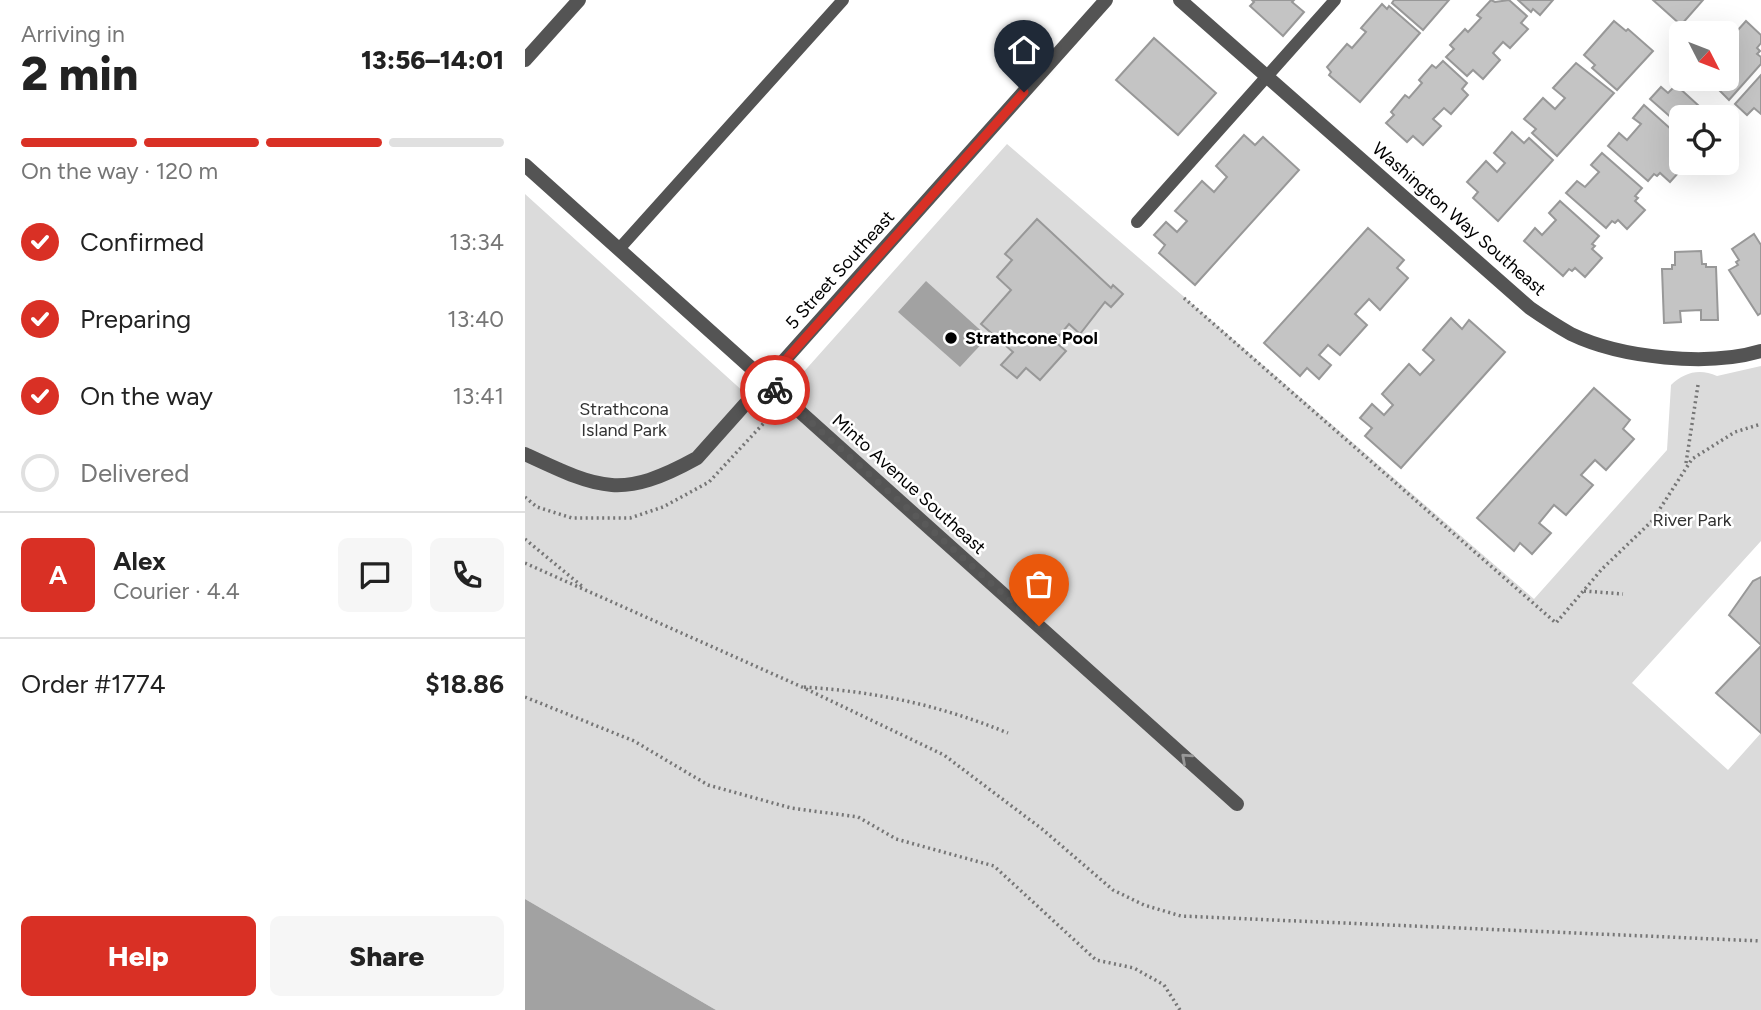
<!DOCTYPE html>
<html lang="en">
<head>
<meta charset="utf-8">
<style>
	:root { --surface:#fff; --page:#f6f6f6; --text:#222; --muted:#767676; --line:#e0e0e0; --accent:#d93025 }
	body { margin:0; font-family:Figtree,sans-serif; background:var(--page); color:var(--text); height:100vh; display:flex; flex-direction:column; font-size:26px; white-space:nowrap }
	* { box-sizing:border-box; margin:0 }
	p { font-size:23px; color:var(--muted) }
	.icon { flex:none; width:38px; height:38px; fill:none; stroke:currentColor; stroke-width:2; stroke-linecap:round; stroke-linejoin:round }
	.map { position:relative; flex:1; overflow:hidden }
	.details { display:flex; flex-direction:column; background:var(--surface); width:525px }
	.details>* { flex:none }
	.needle { width:46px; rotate:132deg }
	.controls { position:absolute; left:1144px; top:21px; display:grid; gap:14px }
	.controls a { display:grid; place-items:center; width:70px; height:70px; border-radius:10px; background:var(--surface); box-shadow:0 7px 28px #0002; font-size:35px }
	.pin { position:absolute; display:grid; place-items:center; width:60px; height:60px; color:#fff; margin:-72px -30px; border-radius:50% 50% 50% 0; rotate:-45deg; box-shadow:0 0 7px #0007 }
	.pin .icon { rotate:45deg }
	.courier { position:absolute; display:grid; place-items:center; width:70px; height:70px; margin:-35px; border:5px solid #d93025; border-radius:50%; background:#fff; color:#222; box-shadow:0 2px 9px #0007 }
	.summary em { font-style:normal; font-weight:800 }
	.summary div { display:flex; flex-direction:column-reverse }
	.summary { display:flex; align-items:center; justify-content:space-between; height:119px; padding:0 21px }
	h1 { font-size:46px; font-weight:800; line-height:52px }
	.bar { display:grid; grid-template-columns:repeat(4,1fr); gap:10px 7px; align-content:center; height:84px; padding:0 21px }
	.bar i { height:9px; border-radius:5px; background:var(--line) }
	.bar .on { background:var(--accent) }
	.bar p { grid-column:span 4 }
	.line { display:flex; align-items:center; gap:18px; padding:0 21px; border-top:2px solid var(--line) }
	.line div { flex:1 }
	.round { display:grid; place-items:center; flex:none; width:74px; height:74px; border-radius:10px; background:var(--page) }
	ol { padding:0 21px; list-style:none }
	li { display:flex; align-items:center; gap:21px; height:77px }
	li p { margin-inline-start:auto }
	li .icon { padding:7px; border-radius:50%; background:var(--accent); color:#fff; stroke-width:4 }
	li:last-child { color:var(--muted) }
	li i { width:38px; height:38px; border:4px solid var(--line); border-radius:50% }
	.cta { display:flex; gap:14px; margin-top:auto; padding:14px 21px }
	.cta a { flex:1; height:80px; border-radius:10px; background:var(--accent); color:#fff; font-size:28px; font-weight:800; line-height:80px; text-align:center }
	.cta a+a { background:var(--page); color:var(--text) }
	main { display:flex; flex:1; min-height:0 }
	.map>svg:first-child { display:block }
	.green { fill:#dbdbdb }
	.water { fill:#a2a2a2 }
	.building { fill:#c4c4c4; stroke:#989898; stroke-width:2 }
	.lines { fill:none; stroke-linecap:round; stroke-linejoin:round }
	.path { stroke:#767676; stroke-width:3.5; stroke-dasharray:2 3.5; stroke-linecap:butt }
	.lane { stroke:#545454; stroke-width:12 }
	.street { stroke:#545454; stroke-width:14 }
	.oneway { stroke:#989898 }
	.done { stroke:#595959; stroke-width:7; stroke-dasharray:0 12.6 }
	.route { stroke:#d93025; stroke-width:9 }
	.poi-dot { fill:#000; stroke:#fff; stroke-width:2.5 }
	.labels { text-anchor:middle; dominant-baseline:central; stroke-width:5; stroke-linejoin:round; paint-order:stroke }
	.street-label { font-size:18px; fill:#000; stroke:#fff }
	.poi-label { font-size:18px; font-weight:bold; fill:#000; stroke:#fff; text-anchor:start }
	.park-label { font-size:18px; fill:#323232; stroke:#fff }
</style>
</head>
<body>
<main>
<section class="details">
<div class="summary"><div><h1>2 min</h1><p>Arriving in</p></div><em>13:56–14:01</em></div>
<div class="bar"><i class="on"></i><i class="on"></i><i class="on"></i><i></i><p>On the way · 120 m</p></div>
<ol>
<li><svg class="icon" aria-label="check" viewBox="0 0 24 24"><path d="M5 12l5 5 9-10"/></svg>Confirmed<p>13:34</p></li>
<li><svg class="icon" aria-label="check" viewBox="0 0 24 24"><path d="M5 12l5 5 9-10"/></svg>Preparing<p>13:40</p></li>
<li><svg class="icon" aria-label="check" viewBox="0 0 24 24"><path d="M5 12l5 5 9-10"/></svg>On the way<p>13:41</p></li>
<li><i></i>Delivered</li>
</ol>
<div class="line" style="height:126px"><b class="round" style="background:var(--accent);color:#fff">A</b><div><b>Alex</b><p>Courier · 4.4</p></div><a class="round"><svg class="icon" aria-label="chat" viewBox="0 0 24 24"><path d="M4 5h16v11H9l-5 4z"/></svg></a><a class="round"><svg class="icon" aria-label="phone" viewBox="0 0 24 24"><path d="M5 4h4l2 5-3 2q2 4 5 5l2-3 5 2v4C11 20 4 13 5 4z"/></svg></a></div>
<div class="line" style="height:91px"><div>Order #1774</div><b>$18.86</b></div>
<div class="cta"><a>Help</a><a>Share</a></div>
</section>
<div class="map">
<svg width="1236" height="1010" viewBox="0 0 1236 1010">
	<rect width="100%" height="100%" fill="#fff"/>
	<path class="green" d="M482 144 1009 599 1142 450 1146 385C1159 372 1175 368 1192 376L1236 366V541L1107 683 1203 770 1236 733V1010H191L0 899V194L242 413Z"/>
	<g class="water">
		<path d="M401 281 463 337 435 367 373 312Z"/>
		<path d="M0 899 191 1010H0Z"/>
	</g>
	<g class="building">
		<path d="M727 0H769L767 2 779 12 758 36 725 6 729 2Z"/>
		<path d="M869 0H924L898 30 867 3Z"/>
		<path d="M966 0 970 2 984 0 1002 16 996 23 1003 29 985 48 978 42 968 53 975 60 958 79 948 70 942 76 921 57 929 49 925 45 940 29 943 32 956 18 952 15Z"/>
		<path d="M993 0H1028L1015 15 1008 9 1006 12Z"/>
		<path d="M1128 0H1178L1156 25Z"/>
		<path d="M857 4 862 9 864 6 895 33 835 102 804 75 806 72 802 67 822 44 827 48 841 32 836 28Z"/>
		<path d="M1089 21 1101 31 1103 29 1128 51 1092 90 1067 68 1070 65 1059 55Z"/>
		<path d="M1221 21 1236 35V43L1232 48 1235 51 1232 54 1236 57V64L1204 100 1192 88 1198 81 1195 79H1202V33H1191L1199 24 1207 31 1210 28 1212 31Z"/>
		<path d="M629 38 691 93 653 135 591 80Z"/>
		<path d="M918 61 942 83 937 89 943 95 926 114 919 108 908 119 916 126 898 145 888 136 882 142 861 123 869 115 866 112 880 95 884 98 897 83 894 80 907 65 911 68Z"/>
		<path d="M1051 63 1089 93 1032 156 1007 133 1011 129 999 119 1018 98 1030 109 1040 98 1028 88Z"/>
		<path d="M1236 75V114L1229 108 1222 115 1210 104Z"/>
		<path d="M1151 85 1186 117H1157V127L1125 99 1136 87 1143 93Z"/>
		<path d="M1119 105 1157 139 1152 154 1157 158V163H1162L1145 182 1135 173 1132 176 1129 174 1123 181 1083 146 1094 133 1102 140 1116 124 1108 118Z"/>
		<path d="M987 132 999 143 1004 138 1028 160 973 221 948 198 953 192 942 182 961 161 972 172 980 163 969 153Z"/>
		<path d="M719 135 730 145 738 137 774 170 670 285 634 253 640 245 629 235 641 222 652 232 662 221 650 211 677 181 689 192 702 177 691 166Z"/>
		<path d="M1077 153 1117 188 1110 196 1113 198 1110 201 1120 210 1102 229 1093 220 1090 223 1087 221 1081 228 1041 193 1052 181 1060 187 1074 172 1066 165Z"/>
		<path d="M1035 201 1074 236 1067 244 1070 246 1067 249 1077 258 1060 277 1050 268 1047 271 1044 269 1038 276 999 241 1010 228 1017 235 1031 220 1024 213Z"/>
		<path d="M512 219 586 288 588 285 598 294 586 307 580 302 555 334 544 324 534 336 531 334 527 339 541 351 515 380 501 368 492 378 476 365 488 352 456 324 486 290 472 277 487 260 480 254Z"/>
		<path d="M843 228 879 260 872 268 883 278 855 310 844 299 830 314 842 325 815 355 803 345 794 355 806 365 794 379 782 368 775 376 739 343Z"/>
		<path d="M1229 234 1236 245V313L1233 315 1204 270 1213 265 1211 262 1214 260 1207 249Z"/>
		<path d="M1176 251 1177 264H1181V267H1191L1193 320H1176V310L1155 311 1156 322 1139 323 1137 269H1147V265H1150V252Z"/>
		<path d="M926 318 937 329 944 320 980 352 876 468 840 436 847 428 835 418 847 404 859 415 868 405 857 394 884 364 895 375 909 360 898 350Z"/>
		<path d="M1069 388 1105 420 1098 429 1109 439 1081 470 1070 460 1056 475 1068 485 1041 515 1029 505 1014 523 1026 533 1007 554 995 543 989 551 952 518Z"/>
		<path d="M1236 577V645L1204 615 1228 581Z"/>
		<path d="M1236 646V733L1191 693Z"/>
	</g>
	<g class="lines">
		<g class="path">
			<path d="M659 298 1031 623 1077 569 1127 521 1167 459 1210 432 1236 424"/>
			<path d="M1161 463 1173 385"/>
			<path d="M0 497 12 507 47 518H105L138 507 184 482 250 411"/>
			<path d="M0 539 58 587"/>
			<path d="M0 563 277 687 419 755 517 829 588 890 619 905 656 916 1236 941"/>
			<path d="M1059 591 1098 594"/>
			<path d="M279 687C353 692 414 705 483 733"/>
			<path d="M0 697 109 741 183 785 266 808 333 817 371 839 469 866 571 960 609 968 639 985 655 1010"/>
		</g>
		<g class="lane">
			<path d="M612 222 810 0"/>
			<path d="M94 249 318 0"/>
		</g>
		<g class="street">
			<path d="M655 0 1005 308C1018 317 1032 326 1046 334 1096 358 1183 367 1236 351"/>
			<path d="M0 60 54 0"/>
			<path d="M0 165 712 804"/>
			<path d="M0 454C75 489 96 500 172 458L581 0"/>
		</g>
	</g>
	<defs><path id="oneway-chevron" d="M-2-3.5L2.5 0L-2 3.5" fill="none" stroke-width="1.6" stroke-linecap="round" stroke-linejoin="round" transform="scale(1.75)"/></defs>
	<use class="oneway" href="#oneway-chevron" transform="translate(661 758) rotate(-138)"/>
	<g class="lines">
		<path class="done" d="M250 390 514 626"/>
		<path class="route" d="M250 390 241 382 499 92"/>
	</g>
	<circle class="poi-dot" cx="426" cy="338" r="7"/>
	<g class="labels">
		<g class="street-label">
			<text transform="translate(934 219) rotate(41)">Washington Way Southeast</text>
			<text transform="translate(315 270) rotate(-48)">5 Street Southeast</text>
			<text transform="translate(384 484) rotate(42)">Minto Avenue Southeast</text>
		</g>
		<g class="poi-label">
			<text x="440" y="338">Strathcone Pool</text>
		</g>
		<g class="park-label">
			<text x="99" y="409">Strathcona<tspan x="99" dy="21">Island Park</tspan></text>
			<text x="1167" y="520">River Park</text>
		</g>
	</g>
</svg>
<div class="controls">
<a><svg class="needle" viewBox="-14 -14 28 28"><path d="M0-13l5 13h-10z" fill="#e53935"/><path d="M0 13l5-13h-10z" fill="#767676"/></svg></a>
<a><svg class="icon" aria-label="locate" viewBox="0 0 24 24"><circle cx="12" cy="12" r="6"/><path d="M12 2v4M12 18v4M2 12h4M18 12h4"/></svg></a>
</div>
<div class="pin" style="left:514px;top:626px;background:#ea580c"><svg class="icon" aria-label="bag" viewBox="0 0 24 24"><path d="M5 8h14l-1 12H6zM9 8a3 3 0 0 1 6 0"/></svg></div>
<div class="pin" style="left:499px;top:92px;background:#1f2937"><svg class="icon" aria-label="home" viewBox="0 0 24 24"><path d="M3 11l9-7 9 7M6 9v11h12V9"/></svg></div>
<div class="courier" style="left:250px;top:390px"><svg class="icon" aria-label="bike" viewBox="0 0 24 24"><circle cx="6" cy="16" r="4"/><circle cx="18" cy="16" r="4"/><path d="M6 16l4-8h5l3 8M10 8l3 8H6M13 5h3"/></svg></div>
</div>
</main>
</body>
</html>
